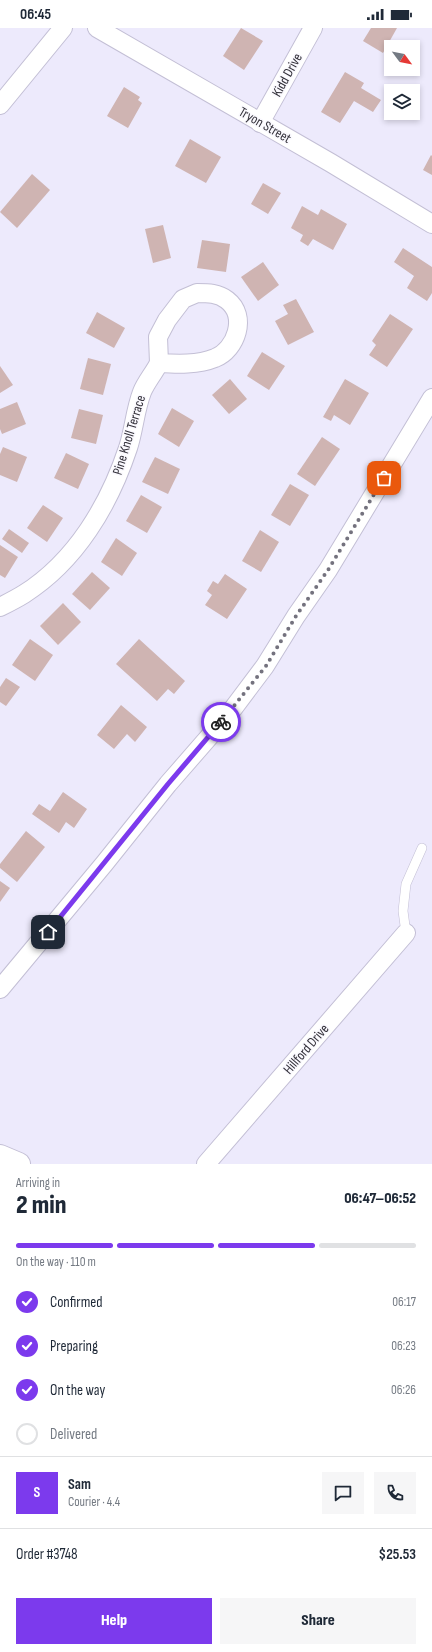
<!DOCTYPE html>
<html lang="en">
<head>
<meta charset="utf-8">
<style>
	:root { --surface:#fff; --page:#f6f6f7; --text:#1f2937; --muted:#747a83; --line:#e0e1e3; --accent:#7c3aed }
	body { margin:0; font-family:"Sofia Sans Condensed",sans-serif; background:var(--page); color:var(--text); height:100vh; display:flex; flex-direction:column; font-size:15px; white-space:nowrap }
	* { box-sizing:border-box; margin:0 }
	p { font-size:13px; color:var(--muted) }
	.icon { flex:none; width:22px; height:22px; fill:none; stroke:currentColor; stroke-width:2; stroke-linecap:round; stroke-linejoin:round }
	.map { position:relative; height:1136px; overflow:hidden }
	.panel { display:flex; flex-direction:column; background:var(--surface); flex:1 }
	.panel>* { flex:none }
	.needle { width:26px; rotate:122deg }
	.tools { position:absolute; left:384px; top:12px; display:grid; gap:8px }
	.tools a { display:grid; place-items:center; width:36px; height:36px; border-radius:0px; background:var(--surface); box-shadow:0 2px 6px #0003; font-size:20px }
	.pin { position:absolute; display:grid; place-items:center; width:34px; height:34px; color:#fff; margin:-17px; border-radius:8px; box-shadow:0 2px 6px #0006 }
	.courier { position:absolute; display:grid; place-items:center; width:40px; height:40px; margin:-20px; border:3px solid #7c3aed; border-radius:50%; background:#fff; color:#222; box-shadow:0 1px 5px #0007 }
	.overview em { font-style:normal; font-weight:800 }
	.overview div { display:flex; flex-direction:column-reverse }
	.overview { display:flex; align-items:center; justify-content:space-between; height:68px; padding:0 16px }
	h1 { font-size:26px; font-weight:800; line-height:30px }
	.bar { display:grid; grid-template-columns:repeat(4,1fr); gap:6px 4px; align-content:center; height:48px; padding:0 16px }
	.bar i { height:5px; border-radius:3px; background:var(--line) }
	.bar .current { background:var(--accent) }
	.bar p { grid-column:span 4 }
	.line { display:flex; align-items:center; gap:10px; padding:0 16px; border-top:1px solid var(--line) }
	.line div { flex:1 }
	.round { display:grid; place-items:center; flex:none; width:42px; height:42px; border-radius:0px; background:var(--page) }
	ol { padding:0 16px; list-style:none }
	li { display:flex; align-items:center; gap:12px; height:44px }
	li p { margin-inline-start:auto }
	li .icon { padding:4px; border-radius:50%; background:var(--accent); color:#fff; stroke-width:4 }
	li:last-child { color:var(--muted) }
	li i { width:22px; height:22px; border:2px solid var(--line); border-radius:50% }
	.cta { display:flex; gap:8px; margin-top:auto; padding:8px 16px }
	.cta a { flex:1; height:46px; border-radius:0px; background:var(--accent); color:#fff; font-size:16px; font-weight:800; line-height:46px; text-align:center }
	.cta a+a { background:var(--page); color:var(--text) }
	.status { display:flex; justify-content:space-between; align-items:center; height:28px; padding:0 20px; background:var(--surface); direction:ltr }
	.status svg { height:11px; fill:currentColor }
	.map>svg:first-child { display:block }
	.building { fill:#cfb4b2 }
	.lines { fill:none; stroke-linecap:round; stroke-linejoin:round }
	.service-casing { stroke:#c3bfd5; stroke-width:10 }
	.minor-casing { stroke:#c3bfd5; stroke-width:20 }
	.tertiary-casing { stroke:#c3bfd5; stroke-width:24 }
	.service { stroke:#fff; stroke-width:9 }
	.minor { stroke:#fff; stroke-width:18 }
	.tertiary { stroke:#fff; stroke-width:22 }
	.done { stroke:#74727e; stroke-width:4; stroke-dasharray:0 7.2 }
	.route { stroke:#7c3aed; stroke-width:5 }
	.labels { text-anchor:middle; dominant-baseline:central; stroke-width:3; stroke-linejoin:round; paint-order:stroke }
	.street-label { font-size:14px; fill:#33313a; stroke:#faf9fe }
</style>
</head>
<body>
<div class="status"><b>06:45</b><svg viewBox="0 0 49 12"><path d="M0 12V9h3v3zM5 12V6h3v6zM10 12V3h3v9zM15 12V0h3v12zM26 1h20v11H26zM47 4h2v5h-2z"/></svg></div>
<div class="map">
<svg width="432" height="1136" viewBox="0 0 432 1136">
	<rect width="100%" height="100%" fill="#edeafc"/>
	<g class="building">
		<path d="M241 0 263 13 244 42 223 28Z"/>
		<path d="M371 0H397L383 25 363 13Z"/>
		<path d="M345 44 364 55 361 60 381 72 373 84 354 73 340 95 321 84Z"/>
		<path d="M124 59 140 69 138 72 142 75 128 100 107 88Z"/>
		<path d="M190 111 221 129 206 155 175 138Z"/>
		<path d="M431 127 432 128V147L423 142Z"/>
		<path d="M32 146 50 162 17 200 0 184Z"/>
		<path d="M263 155 281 165 268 186 251 176Z"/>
		<path d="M302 178 318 187 321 181 347 196 333 222 313 211 308 218 300 213 303 207 291 200Z"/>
		<path d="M163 197 171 230 153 235 145 201Z"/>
		<path d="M202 212 230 216 226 244 197 240Z"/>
		<path d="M403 220 432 239V265L427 273 407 260 414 248 394 234Z"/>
		<path d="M263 234 279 257 258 273 241 249Z"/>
		<path d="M296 271 314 304 288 317 275 293 288 286 283 277Z"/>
		<path d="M97 284 125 300 114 320 86 305Z"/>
		<path d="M390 286 413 301 387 339 369 327 376 317 372 313Z"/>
		<path d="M262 324 285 338 269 362 247 348Z"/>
		<path d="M88 330 111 336 103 367 80 361Z"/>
		<path d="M0 338 13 357 0 365Z"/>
		<path d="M230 351 247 371 229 386 212 367Z"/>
		<path d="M345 351 369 365 350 397 334 387 331 393 323 389Z"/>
		<path d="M17 374 26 396 2 406 0 401V381Z"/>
		<path d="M172 380 194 393 179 419 158 406Z"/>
		<path d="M79 381 103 387 96 416 71 410Z"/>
		<path d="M322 409 340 421 315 458 297 446Z"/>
		<path d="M3 419 27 429 17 454 0 447V426Z"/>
		<path d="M66 425 89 436 78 461 54 450Z"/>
		<path d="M155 429 180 441 168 466 142 454Z"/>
		<path d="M290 456 309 467 290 498 271 487Z"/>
		<path d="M141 467 162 479 147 505 126 493Z"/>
		<path d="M43 477 63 490 47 514 27 500Z"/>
		<path d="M9 501 29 515 22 525 2 511Z"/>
		<path d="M260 502 279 514 261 544 242 533Z"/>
		<path d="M116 510 137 525 122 548 101 534Z"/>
		<path d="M0 517 18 529 5 550 0 547Z"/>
		<path d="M92 544 110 560 90 582 72 566Z"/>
		<path d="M225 546 247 561 227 591 205 577 212 567 207 563 213 553 218 556Z"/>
		<path d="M63 575 81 594 58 617 40 598Z"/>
		<path d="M30 611 53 627 35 653 12 637Z"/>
		<path d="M139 611 185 653 174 666 168 661 157 673 116 636Z"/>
		<path d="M6 650 20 659 6 678 0 674V659Z"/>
		<path d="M121 677 147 699 135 714 127 706 114 721 97 707Z"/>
		<path d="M63 764 87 781 74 800 66 794 59 805 32 786 39 776 50 783Z"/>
		<path d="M26 803 45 819 17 854 0 840V836Z"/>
		<path d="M0 853 10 860 0 874Z"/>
	</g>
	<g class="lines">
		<g class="service-casing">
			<path id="service" d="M406 905 403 883 406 856 422 820"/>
		</g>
		<g class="minor-casing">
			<g id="minor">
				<path d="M97 0 331 135 432 196"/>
				<path d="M0 77 63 0"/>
				<path d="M260 95 313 0"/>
				<path d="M197 265C208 265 218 265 227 272 248 288 236 322 215 330 198 337 177 336 159 335L158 309 167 292 183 271Z"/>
				<path d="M0 579C8 575 16 571 24 566 76 533 109 477 128 420 134 402 135 382 142 364 146 354 154 345 159 335"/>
				<path d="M0 961 104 836 168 756 229 686 265 638 296 588 328 542 432 370"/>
				<path d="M206 1136 406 905"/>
			</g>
		</g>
		<g class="tertiary-casing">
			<path id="tertiary" d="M0 1128 19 1136"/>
		</g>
		<use href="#service" class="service"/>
		<use href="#minor" class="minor"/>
		<use href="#tertiary" class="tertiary"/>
	</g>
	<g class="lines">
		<path class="done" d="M221 694 266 638 296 588 328 542 384 450"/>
		<path class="route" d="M48 904 168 756 221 694"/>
	</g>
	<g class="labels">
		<g class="street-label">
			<text transform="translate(287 47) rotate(-61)">Kidd Drive</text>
			<text transform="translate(265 97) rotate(30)">Tryon Street</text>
			<text transform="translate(129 407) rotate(-73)">Pine Knoll Terrace</text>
			<text transform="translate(306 1021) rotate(-49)">Hillford Drive</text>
		</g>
	</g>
</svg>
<div class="tools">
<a><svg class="needle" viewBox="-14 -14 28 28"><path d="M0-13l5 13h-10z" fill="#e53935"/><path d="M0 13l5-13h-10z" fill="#747a83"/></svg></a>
<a><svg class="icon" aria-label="layers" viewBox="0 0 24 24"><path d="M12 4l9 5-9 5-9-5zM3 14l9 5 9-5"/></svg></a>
</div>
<div class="pin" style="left:384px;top:450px;background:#ea580c"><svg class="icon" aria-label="bag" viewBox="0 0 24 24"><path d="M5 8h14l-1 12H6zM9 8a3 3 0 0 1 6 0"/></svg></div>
<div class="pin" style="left:48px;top:904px;background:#1f2937"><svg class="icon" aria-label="home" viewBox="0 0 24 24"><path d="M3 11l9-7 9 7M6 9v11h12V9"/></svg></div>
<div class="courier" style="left:221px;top:694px"><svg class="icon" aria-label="bike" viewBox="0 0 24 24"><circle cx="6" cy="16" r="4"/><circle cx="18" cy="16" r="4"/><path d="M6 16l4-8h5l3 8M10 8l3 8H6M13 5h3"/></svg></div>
</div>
<section class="panel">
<div class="overview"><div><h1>2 min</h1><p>Arriving in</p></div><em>06:47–06:52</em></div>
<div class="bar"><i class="current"></i><i class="current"></i><i class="current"></i><i></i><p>On the way · 110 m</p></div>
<ol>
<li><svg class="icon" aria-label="check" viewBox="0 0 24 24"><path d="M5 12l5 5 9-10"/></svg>Confirmed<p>06:17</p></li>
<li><svg class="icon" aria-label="check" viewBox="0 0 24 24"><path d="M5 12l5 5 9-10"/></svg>Preparing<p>06:23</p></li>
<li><svg class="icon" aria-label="check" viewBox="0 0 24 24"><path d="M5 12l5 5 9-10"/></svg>On the way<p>06:26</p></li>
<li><i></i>Delivered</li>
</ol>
<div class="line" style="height:72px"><b class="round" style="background:var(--accent);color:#fff">S</b><div><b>Sam</b><p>Courier · 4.4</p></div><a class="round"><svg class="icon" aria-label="chat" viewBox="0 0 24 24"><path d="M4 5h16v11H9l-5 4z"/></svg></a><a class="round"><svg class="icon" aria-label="phone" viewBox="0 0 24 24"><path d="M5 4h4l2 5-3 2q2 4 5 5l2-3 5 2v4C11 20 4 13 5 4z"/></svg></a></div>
<div class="line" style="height:52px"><div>Order #3748</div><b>$25.53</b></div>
<div class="cta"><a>Help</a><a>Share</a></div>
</section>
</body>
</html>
